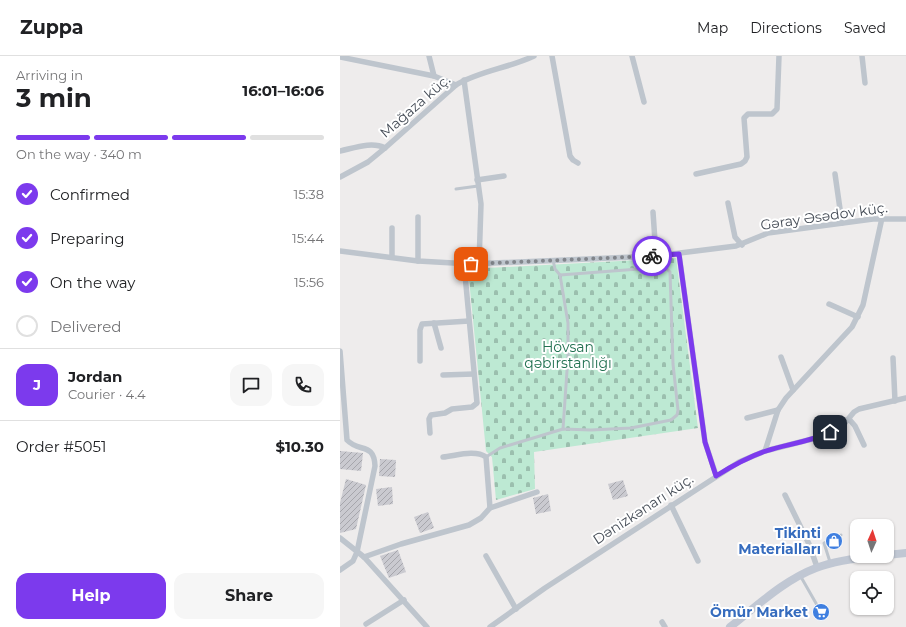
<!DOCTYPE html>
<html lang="en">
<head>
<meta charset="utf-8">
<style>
	:root { --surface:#fff; --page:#f6f6f6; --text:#202124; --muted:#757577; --line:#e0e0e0; --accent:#7c3aed }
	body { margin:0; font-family:Montserrat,sans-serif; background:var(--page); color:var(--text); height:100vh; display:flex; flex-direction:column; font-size:15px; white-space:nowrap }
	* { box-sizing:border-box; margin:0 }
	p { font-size:13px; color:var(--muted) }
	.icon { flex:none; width:22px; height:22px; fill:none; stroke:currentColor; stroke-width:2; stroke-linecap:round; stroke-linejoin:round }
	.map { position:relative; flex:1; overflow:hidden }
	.details { display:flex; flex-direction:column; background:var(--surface); width:340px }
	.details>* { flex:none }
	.needle { width:26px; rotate:3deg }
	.fabs { position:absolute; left:510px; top:463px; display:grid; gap:8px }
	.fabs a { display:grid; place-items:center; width:44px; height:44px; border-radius:8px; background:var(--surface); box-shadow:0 1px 3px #0004; font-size:20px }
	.pin { position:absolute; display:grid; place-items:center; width:34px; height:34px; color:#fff; margin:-17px; border-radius:8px; box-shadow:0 2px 6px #0006 }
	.courier { position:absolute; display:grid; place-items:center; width:40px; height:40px; margin:-20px; border:3px solid #7c3aed; border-radius:50%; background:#fff; color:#222; box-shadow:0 1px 5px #0007 }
	.headline em { font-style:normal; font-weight:700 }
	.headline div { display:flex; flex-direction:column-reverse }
	.headline { display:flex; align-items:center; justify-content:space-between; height:68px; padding:0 16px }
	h1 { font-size:26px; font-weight:700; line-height:30px }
	.bar { display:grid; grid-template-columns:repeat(4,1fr); gap:6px 4px; align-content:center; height:48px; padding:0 16px }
	.bar i { height:5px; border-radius:3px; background:var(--line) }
	.bar .current { background:var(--accent) }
	.bar p { grid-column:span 4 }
	.line { display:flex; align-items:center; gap:10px; padding:0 16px; border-top:1px solid var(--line) }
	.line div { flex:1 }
	.round { display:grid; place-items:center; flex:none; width:42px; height:42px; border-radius:12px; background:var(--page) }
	ol { padding:0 16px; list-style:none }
	li { display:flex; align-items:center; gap:12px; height:44px }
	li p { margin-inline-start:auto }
	li .icon { padding:4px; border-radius:50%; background:var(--accent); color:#fff; stroke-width:4 }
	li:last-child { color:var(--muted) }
	li i { width:22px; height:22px; border:2px solid var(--line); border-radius:50% }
	.button { display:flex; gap:8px; margin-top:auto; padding:8px 16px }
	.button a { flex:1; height:46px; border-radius:12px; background:var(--accent); color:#fff; font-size:16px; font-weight:700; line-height:46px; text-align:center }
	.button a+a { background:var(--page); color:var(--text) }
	header { display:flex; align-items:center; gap:24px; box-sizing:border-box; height:56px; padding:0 20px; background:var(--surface); border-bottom:1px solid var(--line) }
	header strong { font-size:19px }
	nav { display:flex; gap:22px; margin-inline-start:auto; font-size:14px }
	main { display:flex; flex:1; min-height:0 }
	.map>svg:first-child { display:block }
	.cemetery { fill:url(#cemetery-stones) }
	.building { fill:url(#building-hatch) }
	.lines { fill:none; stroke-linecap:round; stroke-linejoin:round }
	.lane { stroke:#bec5cd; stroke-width:3 }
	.street { stroke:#bec5cd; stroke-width:5.5 }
	.secondary { stroke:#c0c7d3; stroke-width:8 }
	.done { stroke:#81858b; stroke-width:4; stroke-dasharray:0 7.2 }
	.route { stroke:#7c3aed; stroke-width:5 }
	.labels { text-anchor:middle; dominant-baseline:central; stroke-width:4; stroke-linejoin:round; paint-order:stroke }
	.street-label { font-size:14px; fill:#464d57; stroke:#fff }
	.park-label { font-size:14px; fill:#207050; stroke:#fff }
	.shop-label { font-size:14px; font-weight:bold; fill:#366cbe; stroke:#fff; text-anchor:end }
</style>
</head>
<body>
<header>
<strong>Zuppa</strong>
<nav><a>Map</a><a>Directions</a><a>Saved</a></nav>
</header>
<main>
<section class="details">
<div class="headline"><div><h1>3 min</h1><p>Arriving in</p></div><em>16:01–16:06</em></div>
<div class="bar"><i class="current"></i><i class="current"></i><i class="current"></i><i></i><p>On the way · 340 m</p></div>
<ol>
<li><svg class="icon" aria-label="check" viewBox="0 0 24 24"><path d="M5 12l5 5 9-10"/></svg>Confirmed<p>15:38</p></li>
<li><svg class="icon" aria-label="check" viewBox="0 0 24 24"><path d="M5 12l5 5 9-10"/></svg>Preparing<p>15:44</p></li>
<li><svg class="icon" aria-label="check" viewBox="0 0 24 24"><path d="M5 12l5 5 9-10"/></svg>On the way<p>15:56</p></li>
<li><i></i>Delivered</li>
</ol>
<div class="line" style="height:72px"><b class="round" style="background:var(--accent);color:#fff">J</b><div><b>Jordan</b><p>Courier · 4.4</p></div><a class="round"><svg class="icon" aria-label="chat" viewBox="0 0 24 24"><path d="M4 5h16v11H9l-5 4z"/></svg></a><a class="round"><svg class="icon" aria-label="phone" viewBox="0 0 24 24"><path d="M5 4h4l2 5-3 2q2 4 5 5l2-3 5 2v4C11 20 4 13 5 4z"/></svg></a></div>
<div class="line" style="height:52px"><div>Order #5051</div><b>$10.30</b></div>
<div class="button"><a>Help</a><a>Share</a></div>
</section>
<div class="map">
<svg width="566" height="571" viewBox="0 0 566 571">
	<defs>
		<pattern id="cemetery-stones" width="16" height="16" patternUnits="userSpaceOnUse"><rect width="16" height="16" fill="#bde9d3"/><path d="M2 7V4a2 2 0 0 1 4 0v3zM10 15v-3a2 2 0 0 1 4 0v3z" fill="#9bbfae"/></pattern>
		<pattern id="building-hatch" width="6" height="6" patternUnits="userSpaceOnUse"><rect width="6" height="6" fill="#cacad0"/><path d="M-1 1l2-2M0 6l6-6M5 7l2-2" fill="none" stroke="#a6a6ac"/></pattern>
	</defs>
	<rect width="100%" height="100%" fill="#eeecec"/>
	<path class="cemetery" d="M336 202 358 372 194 396 195 433 156 444 152 401 146 395 128 213Z"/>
	<g class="building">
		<path d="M0 395 23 397 21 415 0 413Z"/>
		<path d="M40 403 56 404 55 421 39 420Z"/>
		<path d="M6 423 26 429 16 473 0 477V447Z"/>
		<path d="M283 424 288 440 273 444 268 428Z"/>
		<path d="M52 431 53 448 38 450 36 433Z"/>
		<path d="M208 438 211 455 196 458 193 442Z"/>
		<path d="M88 456 94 472 80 477 74 461Z"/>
		<path d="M58 494 66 516 49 522 40 500Z"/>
	</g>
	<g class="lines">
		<g class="lane">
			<path d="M116 133 138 130"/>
			<path d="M213 204 215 213 220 219 228 267V300L223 373"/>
			<path d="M146 401 160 392 223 373 251 374 291 372 331 364 337 359 338 354 333 308 330 216 325 211 220 219"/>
			<path d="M490 506 484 487 501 479"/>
			<path d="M461 521 477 549"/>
		</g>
		<g class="street">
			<path d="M89 0 94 20"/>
			<path d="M212 0 230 100 233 104 238 107"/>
			<path d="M292 0 304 46"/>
			<path d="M522 0 525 27"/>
			<path d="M0 1 94 20 116 29"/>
			<path d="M124 24 141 148 139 208"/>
			<path d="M0 95C14 92 32 85 45 92"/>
			<path d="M356 118 401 108 405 105 407 101 404 62 408 58H432L437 53 439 0"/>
			<path d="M495 118 502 167"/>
			<path d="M0 121 28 106 45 92 116 29C139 15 169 12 194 0"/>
			<path d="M137 124 164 120"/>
			<path d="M388 147 395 181 402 189"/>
			<path d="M313 156 316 200"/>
			<path d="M78 161V205"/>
			<path d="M52 172V201"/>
			<path d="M0 195 78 205 131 208 316 200 396 190 428 177 533 163H566"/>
			<path d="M339 198 365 386 376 419"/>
			<path d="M489 248 518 261"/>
			<path d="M94 267 101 292"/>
			<path d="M0 295 7 384C19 397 34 386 35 410L17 496 13 505 0 514"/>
			<path d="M441 301 453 334"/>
			<path d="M553 302 555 345"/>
			<path d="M80 305V274L82 268 129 265"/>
			<path d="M103 319 134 318"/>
			<path d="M407 362 438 354"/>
			<path d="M509 363 515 370 524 389"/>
			<path d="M90 377 89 363 91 359 105 357 112 353 132 351 137 347 124 208"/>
			<path d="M425 395 438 354 446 342 512 271 523 249 542 162"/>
			<path d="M103 401C115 400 135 393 146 401L150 452"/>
			<path d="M445 439 469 488 477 511"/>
			<path d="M331 449 358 505"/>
			<path d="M0 482 24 501 87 571"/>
			<path d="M146 500 176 553"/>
			<path d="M24 501 61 488 129 469 141 462 150 452 197 436"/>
			<path d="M322 566 325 571"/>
			<path d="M26 568 64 544"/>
			<path d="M150 571 205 532 399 406 425 395 480 381 504 368 514 356 519 353 566 342"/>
		</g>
		<g class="secondary">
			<path d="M547 499 566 497"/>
			<path d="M390 571C417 550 444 524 476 512 495 505 516 502 536 500"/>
		</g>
	</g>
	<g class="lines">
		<path class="done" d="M131 208 312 200"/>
		<path class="route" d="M312 200 339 198 365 386 376 420C392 410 408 401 426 395 447 388 470 386 490 376"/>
	</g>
	<defs>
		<g id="shop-disc" transform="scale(0.9)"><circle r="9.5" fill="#3f7fe0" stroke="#fff"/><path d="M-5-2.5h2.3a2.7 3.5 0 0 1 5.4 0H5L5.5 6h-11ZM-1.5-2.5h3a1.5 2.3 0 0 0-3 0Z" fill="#fff"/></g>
		<g id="supermarket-disc" transform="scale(0.9)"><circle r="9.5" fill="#3f7fe0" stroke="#fff"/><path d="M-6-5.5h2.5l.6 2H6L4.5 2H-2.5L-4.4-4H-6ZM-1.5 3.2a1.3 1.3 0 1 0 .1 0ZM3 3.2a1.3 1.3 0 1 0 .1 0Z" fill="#fff"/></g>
	</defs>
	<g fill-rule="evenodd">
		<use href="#shop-disc" x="494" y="485"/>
		<use href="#supermarket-disc" x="481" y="556"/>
	</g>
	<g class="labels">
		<g class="street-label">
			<text transform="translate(75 50) rotate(-41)">Mağaza küç.</text>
			<text transform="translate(484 160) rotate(-8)">Gəray Əsədov küç.</text>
			<text transform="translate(303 453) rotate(-33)">Dənizkənarı küç.</text>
		</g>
		<g class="park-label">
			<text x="228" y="291">Hövsan<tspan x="228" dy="16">qəbirstanlığı</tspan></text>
		</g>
		<g class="shop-label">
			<text x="481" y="477">Tikinti<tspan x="481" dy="16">Materialları</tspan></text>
			<text x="468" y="556">Ömür Market</text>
		</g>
	</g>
</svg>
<div class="fabs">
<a><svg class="needle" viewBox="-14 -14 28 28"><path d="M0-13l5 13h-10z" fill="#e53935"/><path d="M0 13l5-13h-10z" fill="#757577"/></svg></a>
<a><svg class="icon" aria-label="locate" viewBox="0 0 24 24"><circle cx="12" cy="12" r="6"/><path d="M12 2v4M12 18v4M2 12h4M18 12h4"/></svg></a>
</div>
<div class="pin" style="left:131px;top:208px;background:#ea580c"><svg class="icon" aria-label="bag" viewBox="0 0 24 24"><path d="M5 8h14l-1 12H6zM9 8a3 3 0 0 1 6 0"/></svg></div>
<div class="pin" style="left:490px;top:376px;background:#1f2937"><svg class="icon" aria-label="home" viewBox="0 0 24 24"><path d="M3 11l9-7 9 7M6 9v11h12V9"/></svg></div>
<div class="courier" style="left:312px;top:200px"><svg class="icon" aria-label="bike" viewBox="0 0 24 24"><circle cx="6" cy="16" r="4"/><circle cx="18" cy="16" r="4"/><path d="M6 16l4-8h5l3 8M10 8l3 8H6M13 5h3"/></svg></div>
</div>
</main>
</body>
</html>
